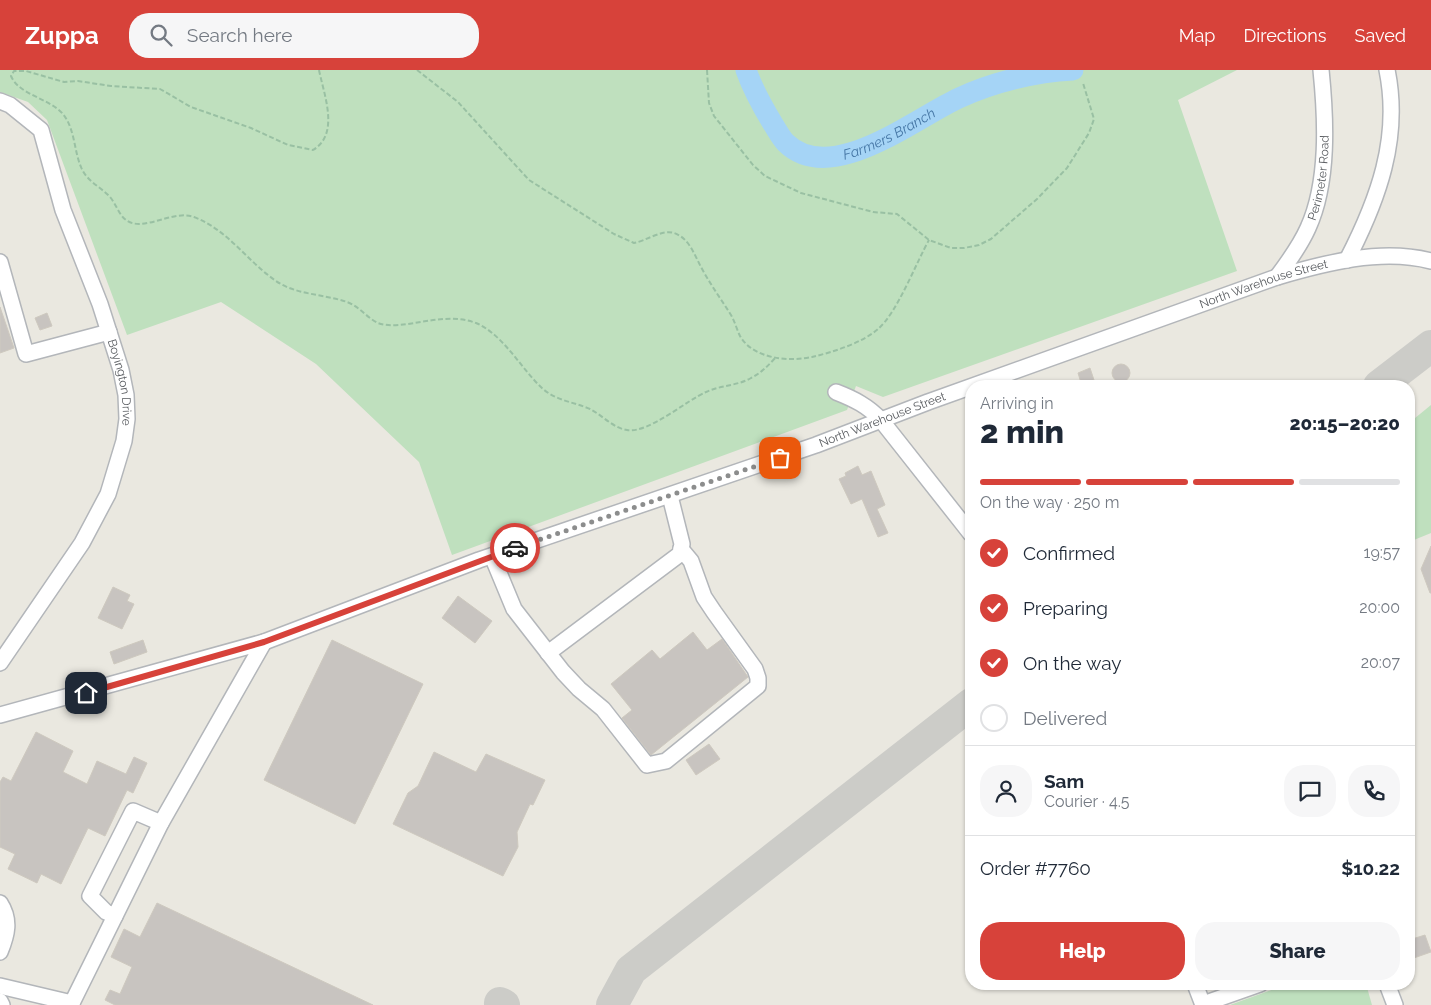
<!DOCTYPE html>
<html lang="en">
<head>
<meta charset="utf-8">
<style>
	:root { --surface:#fff; --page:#f6f6f7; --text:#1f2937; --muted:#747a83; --line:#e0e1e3; --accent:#d7423a }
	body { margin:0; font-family:Raleway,sans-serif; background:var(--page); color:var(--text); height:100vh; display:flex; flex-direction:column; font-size:19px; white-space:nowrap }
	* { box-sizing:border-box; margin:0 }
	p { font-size:16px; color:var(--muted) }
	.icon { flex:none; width:28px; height:28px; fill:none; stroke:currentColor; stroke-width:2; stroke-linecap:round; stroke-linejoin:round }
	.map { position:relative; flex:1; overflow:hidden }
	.sheet { position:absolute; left:965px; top:310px; width:450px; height:610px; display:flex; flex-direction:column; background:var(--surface); border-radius:20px; box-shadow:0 1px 4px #0004 }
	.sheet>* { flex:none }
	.pin { position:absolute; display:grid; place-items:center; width:42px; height:42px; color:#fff; margin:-21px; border-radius:10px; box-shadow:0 2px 8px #0006 }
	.courier { position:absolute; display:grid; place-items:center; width:50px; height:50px; margin:-25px; border:4px solid #d7423a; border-radius:50%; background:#fff; color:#222; box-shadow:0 1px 6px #0007 }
	.overview em { font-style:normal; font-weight:800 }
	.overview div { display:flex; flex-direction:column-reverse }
	.overview { display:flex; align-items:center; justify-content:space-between; height:85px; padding:0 15px }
	h1 { font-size:32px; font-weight:800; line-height:38px }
	.bar { display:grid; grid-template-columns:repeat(4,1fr); gap:8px 5px; align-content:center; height:60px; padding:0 15px }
	.bar i { height:6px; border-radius:4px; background:var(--line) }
	.bar .selected { background:var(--accent) }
	.bar p { grid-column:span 4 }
	.line { display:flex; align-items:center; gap:12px; padding:0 15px; border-top:1px solid var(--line) }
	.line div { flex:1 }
	.round { display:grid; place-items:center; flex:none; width:52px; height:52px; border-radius:20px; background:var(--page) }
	ol { padding:0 15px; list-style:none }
	li { display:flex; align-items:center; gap:15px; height:55px }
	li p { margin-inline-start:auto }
	li .icon { padding:5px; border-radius:50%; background:var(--accent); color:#fff; stroke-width:4 }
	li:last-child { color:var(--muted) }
	li i { width:28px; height:28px; border:2px solid var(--line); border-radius:50% }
	.cta { display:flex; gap:10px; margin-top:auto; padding:10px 15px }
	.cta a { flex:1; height:58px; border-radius:20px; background:var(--accent); color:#fff; font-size:20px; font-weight:800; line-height:58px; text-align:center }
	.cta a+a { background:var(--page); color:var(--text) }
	header { display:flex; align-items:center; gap:30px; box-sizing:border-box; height:70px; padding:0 25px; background:var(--accent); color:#fff }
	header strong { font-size:24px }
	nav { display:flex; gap:28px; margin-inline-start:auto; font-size:18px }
	.search { width:350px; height:45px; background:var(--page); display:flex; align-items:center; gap:12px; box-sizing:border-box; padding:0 18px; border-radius:20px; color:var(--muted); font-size:19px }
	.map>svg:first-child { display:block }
	.grass { fill:#bfe0be }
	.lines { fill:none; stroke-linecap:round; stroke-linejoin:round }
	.river { stroke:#a5d4f6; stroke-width:21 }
	.taxiway { stroke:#ccccc8; stroke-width:32 }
	.building { fill:#c8c4c0; stroke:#cec9bf }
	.minor-casing { stroke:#b3b6ba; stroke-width:18 }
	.path { stroke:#99c0a3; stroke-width:2; stroke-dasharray:5 2.5; stroke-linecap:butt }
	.minor { stroke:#fff; stroke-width:15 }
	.done { stroke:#8c8d8d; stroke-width:5; stroke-dasharray:0 9 }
	.route { stroke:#d7423a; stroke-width:6 }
	.labels { text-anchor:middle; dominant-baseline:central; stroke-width:4.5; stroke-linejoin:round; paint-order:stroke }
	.street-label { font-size:12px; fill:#595c60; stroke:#fff }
	.water-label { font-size:14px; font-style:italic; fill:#4576a5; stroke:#fff }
</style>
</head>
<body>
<header>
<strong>Zuppa</strong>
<div class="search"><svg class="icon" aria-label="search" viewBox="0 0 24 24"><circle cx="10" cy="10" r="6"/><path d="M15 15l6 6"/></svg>Search here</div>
<nav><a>Map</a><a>Directions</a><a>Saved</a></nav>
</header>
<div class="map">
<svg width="1431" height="935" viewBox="0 0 1431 935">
	<rect width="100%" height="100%" fill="#eae8e0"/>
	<g class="grass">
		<path d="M0 0H1237L1178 30 1237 201 883 327 856 316 847 340 452 485 419 392 316 294 221 232 127 265 47 50 28 32 0 22Z"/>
		<path d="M1431 335V463L1409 472V353Z"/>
		<path d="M1288 914H1366L1372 935H1230Z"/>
	</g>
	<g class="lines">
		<path class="river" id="s1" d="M746 0C753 20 762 36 773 54 777 60 781 68 786 73 831 117 915 48 959 28 993 12 1035 2 1073 0"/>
		<g class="taxiway">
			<path d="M1379 316 1431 276"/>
			<path d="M500 933 504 935"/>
			<path d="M612 935 631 900 971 634"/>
		</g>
	</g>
	<g class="building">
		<path d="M0 237 14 278 0 283Z"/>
		<path d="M47 243 52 256 40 260 35 248Z"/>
		<circle cx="1121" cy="303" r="9"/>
		<path d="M1090 298 1096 316H1082L1078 303Z"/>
		<path d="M858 396 862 405 871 401 885 435 877 439 888 463 878 467 862 429 851 434 839 409 846 406 845 403Z"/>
		<path d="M1431 476V523H1430L1421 499Z"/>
		<path d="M113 517 130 525 127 531 134 534 122 559 98 548Z"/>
		<path d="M458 526 492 551 475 573 442 548Z"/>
		<path d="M693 562 707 580 722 569 748 607 651 685 622 648 632 640 611 614 652 580 660 589Z"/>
		<path d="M143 570 147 582 114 594 110 582Z"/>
		<path d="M332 570 423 614 355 754 264 710Z"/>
		<path d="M36 662 73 681 63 702 87 714 97 691 126 704 134 687 147 693 133 723 127 720 105 766 88 758 61 814 41 804 37 813 8 799 15 784 0 777V712L3 707 11 711Z"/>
		<path d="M709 674 720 689 696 705 686 690Z"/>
		<path d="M434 682 476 702 486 684 545 710 533 735 530 734 517 762 518 777 503 806 393 754 408 723 418 716Z"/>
		<path d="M157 833 373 935H115L105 930 110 920 120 924 132 897 111 887 124 859 140 867Z"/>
		<path d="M1425 865 1431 882 1411 889 1409 870Z"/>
	</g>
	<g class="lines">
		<g class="minor-casing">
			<g id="minor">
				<path id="s2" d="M0 31 10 35 41 60 63 140 100 234 121 300 126 325 127 349 124 371 108 424 82 473 0 593"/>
				<path d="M1347 190C1378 130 1401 68 1387 0"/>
				<path d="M0 192 26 284 109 262"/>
				<path id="s3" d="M1277 207C1289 191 1300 176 1308 158 1329 112 1326 49 1321 0"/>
				<path d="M836 322C854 329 868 336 881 350L971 464"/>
				<path d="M492 486 514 539 563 602 579 619 603 639 647 695 666 691 758 616V608L755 599 714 542 704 527 691 491 681 479"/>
				<path d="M548 583 680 484 682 474 670 426"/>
				<path id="s4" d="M0 645 264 572 479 490 816 375 928 332 1277 207C1325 193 1381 178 1431 191"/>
				<path d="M0 833C11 850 7 865 0 882"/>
				<path d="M115 846 106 842 90 826 133 741 161 753"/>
				<path d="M1195 914 1203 935"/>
				<path d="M1387 914 1395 935"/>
				<path d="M0 916 72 933"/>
				<path d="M0 931 2 935"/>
				<path d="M1203 934 1260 914"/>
				<path d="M71 935 161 753 264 572"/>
			</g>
		</g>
		<g class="path">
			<path d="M319 0C324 25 340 64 313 80L288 75 251 58 191 37 160 19 111 16 78 11 64 12 26 1H14L11 6C19 25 49 28 63 44 75 59 74 81 81 97 87 112 100 116 110 127 116 134 119 145 126 150 143 163 173 139 194 147 228 160 247 191 276 211 296 225 324 224 347 232 359 236 367 248 378 253 403 262 442 240 476 253 504 265 521 299 543 319 557 331 574 332 590 339 602 345 613 358 627 360 648 364 687 330 706 322 721 315 737 316 751 308 761 303 768 296 776 287"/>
			<path d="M417 0 458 32 529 110 614 164 634 173C646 171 662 159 674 163 689 168 694 184 701 197 710 214 721 229 731 245 735 252 737 260 740 266 753 289 789 292 812 287 833 282 862 273 878 259 897 243 916 193 929 170"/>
			<path d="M707 0 709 33 714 46 753 95 765 106 801 123 873 142 897 144 929 170 951 178H964L979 175 991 169 1037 129 1067 98 1089 63 1094 49 1083 13"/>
		</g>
		<use href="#minor" class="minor"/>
	</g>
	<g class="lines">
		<path class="done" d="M515 478 780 388"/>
		<path class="route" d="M86 623 264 572 515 478"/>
	</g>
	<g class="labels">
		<g class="street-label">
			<text stroke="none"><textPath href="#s3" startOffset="110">Perimeter Road</textPath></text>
			<text stroke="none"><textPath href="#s4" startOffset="1336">North Warehouse Street</textPath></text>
			<text stroke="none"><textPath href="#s2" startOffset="316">Boyington Drive</textPath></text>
			<text stroke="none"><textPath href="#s4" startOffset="931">North Warehouse Street</textPath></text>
		</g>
		<g class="water-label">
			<text stroke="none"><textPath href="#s1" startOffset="195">Farmers Branch</textPath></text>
		</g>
	</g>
</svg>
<div class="pin" style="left:780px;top:388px;background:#ea580c"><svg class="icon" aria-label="bag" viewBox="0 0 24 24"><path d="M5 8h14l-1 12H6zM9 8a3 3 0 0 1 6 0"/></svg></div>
<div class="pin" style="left:86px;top:623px;background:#1f2937"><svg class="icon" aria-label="home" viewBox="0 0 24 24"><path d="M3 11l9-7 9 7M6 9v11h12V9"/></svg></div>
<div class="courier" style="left:515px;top:478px"><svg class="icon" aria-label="car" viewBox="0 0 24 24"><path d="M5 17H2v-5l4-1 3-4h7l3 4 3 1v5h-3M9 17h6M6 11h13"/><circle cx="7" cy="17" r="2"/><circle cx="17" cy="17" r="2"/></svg></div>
<section class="sheet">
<div class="overview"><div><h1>2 min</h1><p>Arriving in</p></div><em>20:15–20:20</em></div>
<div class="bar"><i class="selected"></i><i class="selected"></i><i class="selected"></i><i></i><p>On the way · 250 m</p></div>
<ol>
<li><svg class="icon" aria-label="check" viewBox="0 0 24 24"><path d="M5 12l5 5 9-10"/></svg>Confirmed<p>19:57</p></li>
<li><svg class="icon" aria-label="check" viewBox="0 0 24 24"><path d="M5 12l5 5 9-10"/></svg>Preparing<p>20:00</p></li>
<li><svg class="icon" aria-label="check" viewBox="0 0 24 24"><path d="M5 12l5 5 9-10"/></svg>On the way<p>20:07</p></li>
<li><i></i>Delivered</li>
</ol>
<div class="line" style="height:90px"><a class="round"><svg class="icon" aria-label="person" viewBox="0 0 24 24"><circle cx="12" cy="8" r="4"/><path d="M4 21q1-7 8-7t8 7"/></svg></a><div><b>Sam</b><p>Courier · 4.5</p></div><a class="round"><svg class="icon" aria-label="chat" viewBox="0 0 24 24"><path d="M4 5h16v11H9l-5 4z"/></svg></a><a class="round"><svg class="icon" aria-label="phone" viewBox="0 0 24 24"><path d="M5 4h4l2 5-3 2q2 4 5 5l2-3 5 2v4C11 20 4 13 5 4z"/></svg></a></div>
<div class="line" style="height:65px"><div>Order #7760</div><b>$10.22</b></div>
<div class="cta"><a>Help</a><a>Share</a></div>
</section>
</div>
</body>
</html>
